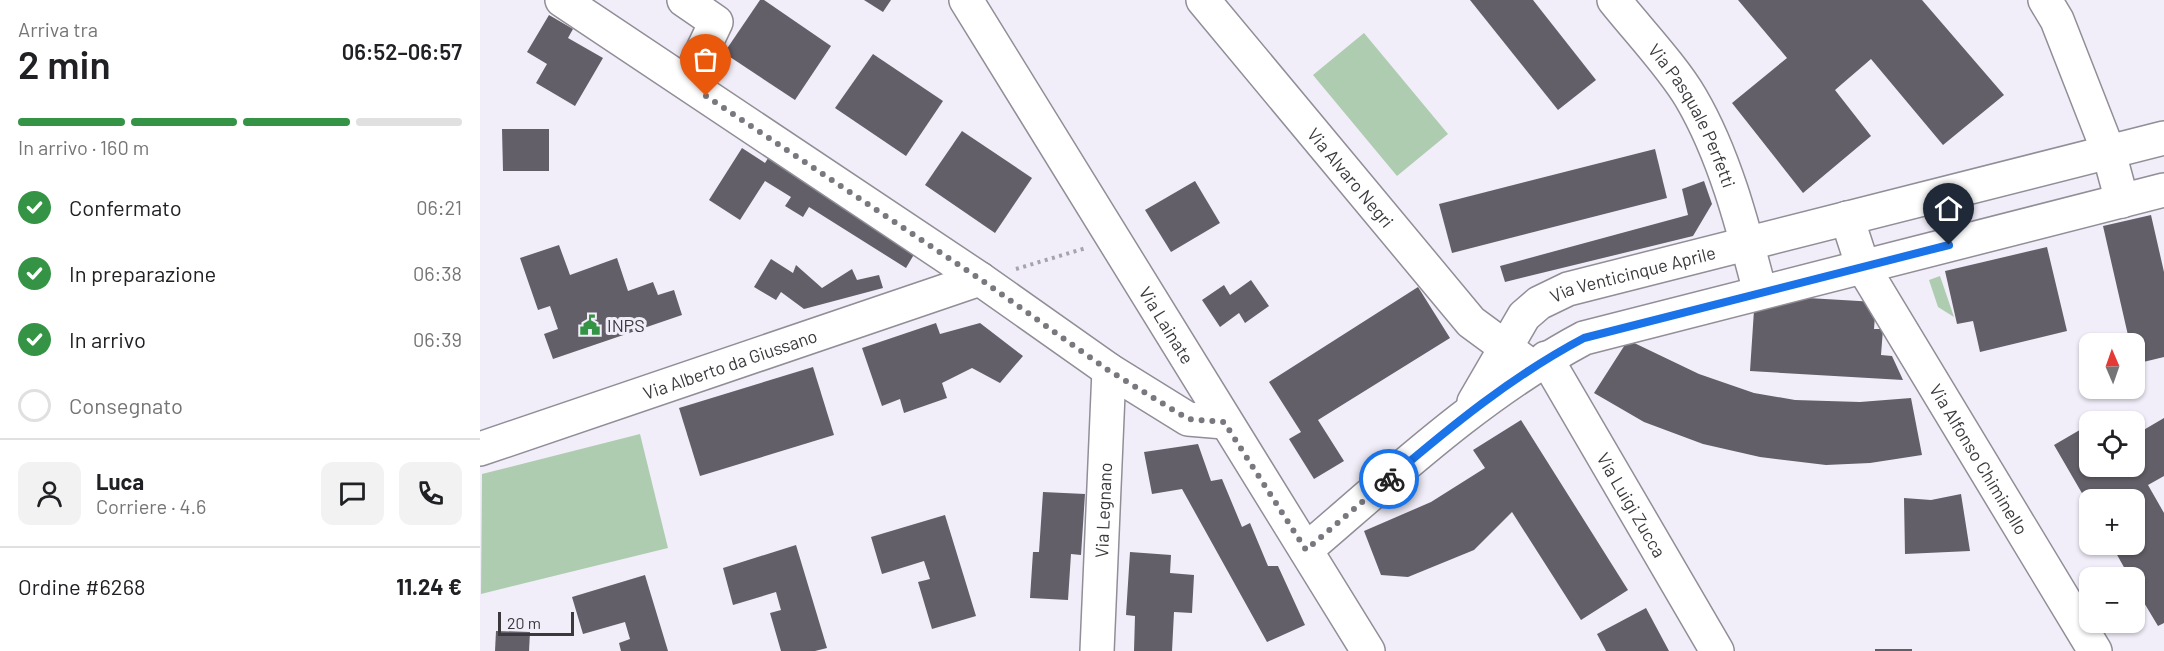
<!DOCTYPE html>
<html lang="it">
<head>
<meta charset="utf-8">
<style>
	:root { --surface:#fff; --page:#f2f2f2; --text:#202124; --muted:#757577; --line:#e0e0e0; --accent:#359345 }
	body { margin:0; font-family:Barlow,sans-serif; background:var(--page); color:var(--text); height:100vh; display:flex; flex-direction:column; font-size:22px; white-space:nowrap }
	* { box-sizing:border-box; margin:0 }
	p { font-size:20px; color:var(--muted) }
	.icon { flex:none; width:33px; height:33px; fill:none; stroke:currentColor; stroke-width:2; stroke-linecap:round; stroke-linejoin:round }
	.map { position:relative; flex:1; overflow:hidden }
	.drawer { display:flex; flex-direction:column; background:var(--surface); width:480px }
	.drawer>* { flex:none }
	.needle { width:39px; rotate:358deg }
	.fabs { position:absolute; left:1599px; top:333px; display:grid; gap:12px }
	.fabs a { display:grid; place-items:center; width:66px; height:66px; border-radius:12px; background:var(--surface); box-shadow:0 2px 4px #0004; font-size:30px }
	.scale { position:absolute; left:18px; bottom:15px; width:76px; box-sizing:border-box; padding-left:6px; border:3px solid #3a393d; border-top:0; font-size:16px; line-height:21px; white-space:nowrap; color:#3a393d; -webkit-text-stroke:4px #f1eef9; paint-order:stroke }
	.pin { position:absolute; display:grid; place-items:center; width:51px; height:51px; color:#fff; margin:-62px -26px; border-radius:50% 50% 50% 0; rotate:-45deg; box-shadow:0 0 6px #0007 }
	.pin .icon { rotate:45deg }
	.courier { position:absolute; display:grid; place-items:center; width:60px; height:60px; margin:-30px; border:4px solid #1a73e8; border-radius:50%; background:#fff; color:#222; box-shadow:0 2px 8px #0007 }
	.summary em { font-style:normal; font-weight:600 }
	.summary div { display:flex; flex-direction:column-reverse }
	.summary { display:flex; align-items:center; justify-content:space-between; height:102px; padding:0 18px }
	h1 { font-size:39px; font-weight:600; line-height:45px }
	.bar { display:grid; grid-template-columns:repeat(4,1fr); gap:9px 6px; align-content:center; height:72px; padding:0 18px }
	.bar i { height:8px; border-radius:4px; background:var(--line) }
	.bar .selected { background:var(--accent) }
	.bar p { grid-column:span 4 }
	.line { display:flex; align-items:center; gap:15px; padding:0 18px; border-top:2px solid var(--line) }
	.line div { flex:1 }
	.round { display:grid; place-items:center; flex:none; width:63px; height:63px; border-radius:12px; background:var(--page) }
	ol { padding:0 18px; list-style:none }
	li { display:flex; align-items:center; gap:18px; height:66px }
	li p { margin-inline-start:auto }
	li .icon { padding:6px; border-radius:50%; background:var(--accent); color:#fff; stroke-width:4 }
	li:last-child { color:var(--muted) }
	li i { width:33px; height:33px; border:3px solid var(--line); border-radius:50% }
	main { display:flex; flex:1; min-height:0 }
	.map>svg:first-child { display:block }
	.green { fill:#aeccb0 }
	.building { fill:#625f68 }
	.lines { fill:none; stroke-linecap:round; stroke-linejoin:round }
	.minor-casing { stroke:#918e97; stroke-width:36 }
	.path { stroke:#a5a3ab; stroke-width:4; stroke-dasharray:3 4.5; stroke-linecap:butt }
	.minor { stroke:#fff; stroke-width:33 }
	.done { stroke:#7a787f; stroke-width:6; stroke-dasharray:0 10.8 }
	.route { stroke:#1a73e8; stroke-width:8 }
	.labels { text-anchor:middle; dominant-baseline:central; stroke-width:6; stroke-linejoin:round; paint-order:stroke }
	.street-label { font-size:18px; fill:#3a393d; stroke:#f1eef9 }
	.poi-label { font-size:18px; fill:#3a393d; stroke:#f1eef9; text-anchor:start }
</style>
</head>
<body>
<main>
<section class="drawer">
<div class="summary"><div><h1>2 min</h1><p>Arriva tra</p></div><em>06:52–06:57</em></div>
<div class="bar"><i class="selected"></i><i class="selected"></i><i class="selected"></i><i></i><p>In arrivo · 160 m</p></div>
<ol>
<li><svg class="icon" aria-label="check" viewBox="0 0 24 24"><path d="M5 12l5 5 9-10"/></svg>Confermato<p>06:21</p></li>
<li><svg class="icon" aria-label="check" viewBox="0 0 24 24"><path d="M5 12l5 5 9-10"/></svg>In preparazione<p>06:38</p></li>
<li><svg class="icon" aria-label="check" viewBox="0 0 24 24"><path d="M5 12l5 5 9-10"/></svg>In arrivo<p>06:39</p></li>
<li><i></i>Consegnato</li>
</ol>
<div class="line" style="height:108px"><a class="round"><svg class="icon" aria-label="person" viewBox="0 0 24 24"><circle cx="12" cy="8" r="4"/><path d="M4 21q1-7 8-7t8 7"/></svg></a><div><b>Luca</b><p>Corriere · 4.6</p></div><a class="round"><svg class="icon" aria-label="chat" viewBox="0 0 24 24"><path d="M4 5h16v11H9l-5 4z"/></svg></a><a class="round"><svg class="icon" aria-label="phone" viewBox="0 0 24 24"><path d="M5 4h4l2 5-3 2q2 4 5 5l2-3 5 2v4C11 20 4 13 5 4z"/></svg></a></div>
<div class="line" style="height:78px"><div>Ordine #6268</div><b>11.24 €</b></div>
</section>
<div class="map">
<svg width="1684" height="651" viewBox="0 0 1684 651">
	<rect width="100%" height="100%" fill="#f1eef9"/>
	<g class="green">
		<path d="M884 33 968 134 917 176 833 75Z"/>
		<path d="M1460 276 1474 317 1458 307 1449 280Z"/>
		<path d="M160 434 188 548 1 594 2 474Z"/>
	</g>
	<g class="building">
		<path d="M280 0H284L351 46 315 100 244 53Z"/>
		<path d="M384 0H411L403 12Z"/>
		<path d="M990 0H1053L1116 80 1078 110Z"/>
		<path d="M1258 0H1442L1524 95 1463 145 1391 59 1355 90 1391 136 1323 193 1252 103 1307 58Z"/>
		<path d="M69 15 93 29 88 38 123 58 95 106 56 83 67 64 47 52Z"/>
		<path d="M393 54 463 101 426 156 355 108Z"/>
		<path d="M22 129H69V171H23Z"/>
		<path d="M482 131 552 178 515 233 445 185Z"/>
		<path d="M262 148 285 163 292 152 439 246 426 268 329 207 323 217 305 206 311 197 285 181 260 220 229 200Z"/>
		<path d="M1175 149 1187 198 972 253 959 204Z"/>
		<path d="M715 181 740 223 691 252 665 210Z"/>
		<path d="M1224 181 1232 204 1213 236 1025 282 1020 266 1208 215 1202 189Z"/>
		<path d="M1671 215 1684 272V357L1655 364 1654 344H1650L1623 226Z"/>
		<path d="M79 245 90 275 137 258 148 291 173 282 178 295 194 290 202 315 73 359 64 334 78 329 70 306 58 310 40 258Z"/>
		<path d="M1567 247 1587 331 1500 352 1493 321 1477 324 1465 271Z"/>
		<path d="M291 259 313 273 316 265 342 288 372 269 377 280 399 275 403 288 324 309 301 292 296 300 274 287Z"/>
		<path d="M771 280 789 306 765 323 759 313 740 327 722 300 744 285 750 295Z"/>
		<path d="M938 287 970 338 838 420 864 461 834 479 809 439 821 432 789 382Z"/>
		<path d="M1275 295 1396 302 1394 329H1403L1401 355 1412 356 1423 380 1270 371Z"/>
		<path d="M456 323 460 334 500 323 543 356 520 383 492 368 462 383 467 398 424 413 420 399 402 406 382 348Z"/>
		<path d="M1148 340 1219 374 1274 393 1315 400 1380 402 1431 398 1442 455 1390 463 1346 465 1280 457 1223 444 1164 422 1114 393Z"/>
		<path d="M333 367 354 435 220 476 199 408Z"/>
		<path d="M1684 418V476L1668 485 1684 513V623L1678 626 1654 586V578H1650L1631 544H1654V500H1610V507L1574 445 1610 424V466H1654V453L1662 448 1655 435Z"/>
		<path d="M1041 420 1148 590 1101 620 1032 512 994 550 928 577 901 575 884 531 951 502 1005 468 993 450Z"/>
		<path d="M718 444 731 481 742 479 762 527 770 523 788 566H798L825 625 787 642 702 489 672 494 664 452Z"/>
		<path d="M563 492 605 494 601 555 591 554 588 600 550 598 553 552H559Z"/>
		<path d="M1481 494 1490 551 1425 554 1424 498 1451 500Z"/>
		<path d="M465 515 496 616 452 629 438 582 450 579 444 561 402 574 391 537Z"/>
		<path d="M316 545 347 648 335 651H301L290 613 301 610 296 592 253 605 243 568Z"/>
		<path d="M650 552 691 555 690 573 714 575 712 613 694 612 692 651H654L655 616 646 615Z"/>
		<path d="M165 575 188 651H141L139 643 150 639 145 622 103 634 92 597Z"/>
		<path d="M1166 608 1189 651H1126L1117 634Z"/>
		<path d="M16 631 50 632 49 651H15Z"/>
		<rect x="1395" y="649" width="37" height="2"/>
	</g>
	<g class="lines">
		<g class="minor-casing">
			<g id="minor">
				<path d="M82 0 500 279 629 370 708 419 744 422"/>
				<path d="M204 0 236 22 207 83"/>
				<path id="s1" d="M486 0 888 651"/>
				<path id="s2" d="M723 0 991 322 1044 361"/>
				<path id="s3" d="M1134 0C1157 29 1193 67 1211 98 1245 156 1263 227 1280 292"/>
				<path d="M1565 0 1577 20 1629 153 1642 201"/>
				<path id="s4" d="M1367 218 1383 267 1615 651"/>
				<path id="s5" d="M1066 358 1237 651"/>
				<path id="s6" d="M994 402 1044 316 1059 303 1088 289 1684 138"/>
				<path id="s7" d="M0 449 500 279"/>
				<path d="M826 550C915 474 1001 393 1104 338L1684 190"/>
				<path id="s8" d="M617 651 629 370"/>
			</g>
		</g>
		<path class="path" d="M536 269 606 248"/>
		<use href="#minor" class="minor"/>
	</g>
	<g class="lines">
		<path class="done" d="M226 96 500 279 628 370 708 419 744 422 826 550 909 479"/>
		<path class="route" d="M909 479C970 427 1032 376 1104 338L1469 245"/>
	</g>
	<defs>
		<g id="civic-bare" transform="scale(1.62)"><path d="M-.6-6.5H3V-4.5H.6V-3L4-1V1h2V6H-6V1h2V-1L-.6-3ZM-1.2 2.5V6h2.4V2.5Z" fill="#359345" stroke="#f1eef9" stroke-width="2.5" paint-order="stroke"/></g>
	</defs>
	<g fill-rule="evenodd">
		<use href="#civic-bare" x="110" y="325"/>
	</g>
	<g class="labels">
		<g class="street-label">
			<text stroke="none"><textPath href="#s3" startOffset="141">Via Pasquale Perfetti</textPath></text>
			<text stroke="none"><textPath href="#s2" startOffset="231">Via Alvaro Negri</textPath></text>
			<text stroke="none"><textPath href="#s6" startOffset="218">Via Venticinque Aprile</textPath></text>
			<text stroke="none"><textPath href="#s1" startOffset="382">Via Lainate</textPath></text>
			<text stroke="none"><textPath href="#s7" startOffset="264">Via Alberto da Giussano</textPath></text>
			<text stroke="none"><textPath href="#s4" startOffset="276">Via Alfonso Chiminello</textPath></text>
			<text stroke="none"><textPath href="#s5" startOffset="170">Via Luigi Zucca</textPath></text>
			<text stroke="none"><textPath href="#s8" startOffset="141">Via Legnano</textPath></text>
		</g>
		<g class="poi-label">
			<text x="127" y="325">INPS</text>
		</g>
	</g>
</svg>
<div class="fabs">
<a><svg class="needle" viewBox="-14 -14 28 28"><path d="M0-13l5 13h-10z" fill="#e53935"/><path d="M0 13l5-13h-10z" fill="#757577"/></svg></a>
<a><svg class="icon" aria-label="locate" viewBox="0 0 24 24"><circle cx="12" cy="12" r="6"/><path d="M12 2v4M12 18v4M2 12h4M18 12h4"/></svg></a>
<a>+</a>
<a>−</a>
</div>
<div class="scale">20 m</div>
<div class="pin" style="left:226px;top:96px;background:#ea580c"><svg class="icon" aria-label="bag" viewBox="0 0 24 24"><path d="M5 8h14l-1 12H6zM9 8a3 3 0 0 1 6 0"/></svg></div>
<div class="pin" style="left:1469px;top:245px;background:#1f2937"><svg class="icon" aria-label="home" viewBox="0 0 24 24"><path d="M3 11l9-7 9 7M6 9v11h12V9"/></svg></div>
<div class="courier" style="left:909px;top:479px"><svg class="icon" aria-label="bike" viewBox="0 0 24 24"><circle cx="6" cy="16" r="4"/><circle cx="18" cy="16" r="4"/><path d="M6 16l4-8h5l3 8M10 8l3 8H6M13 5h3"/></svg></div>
</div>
</main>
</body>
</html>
